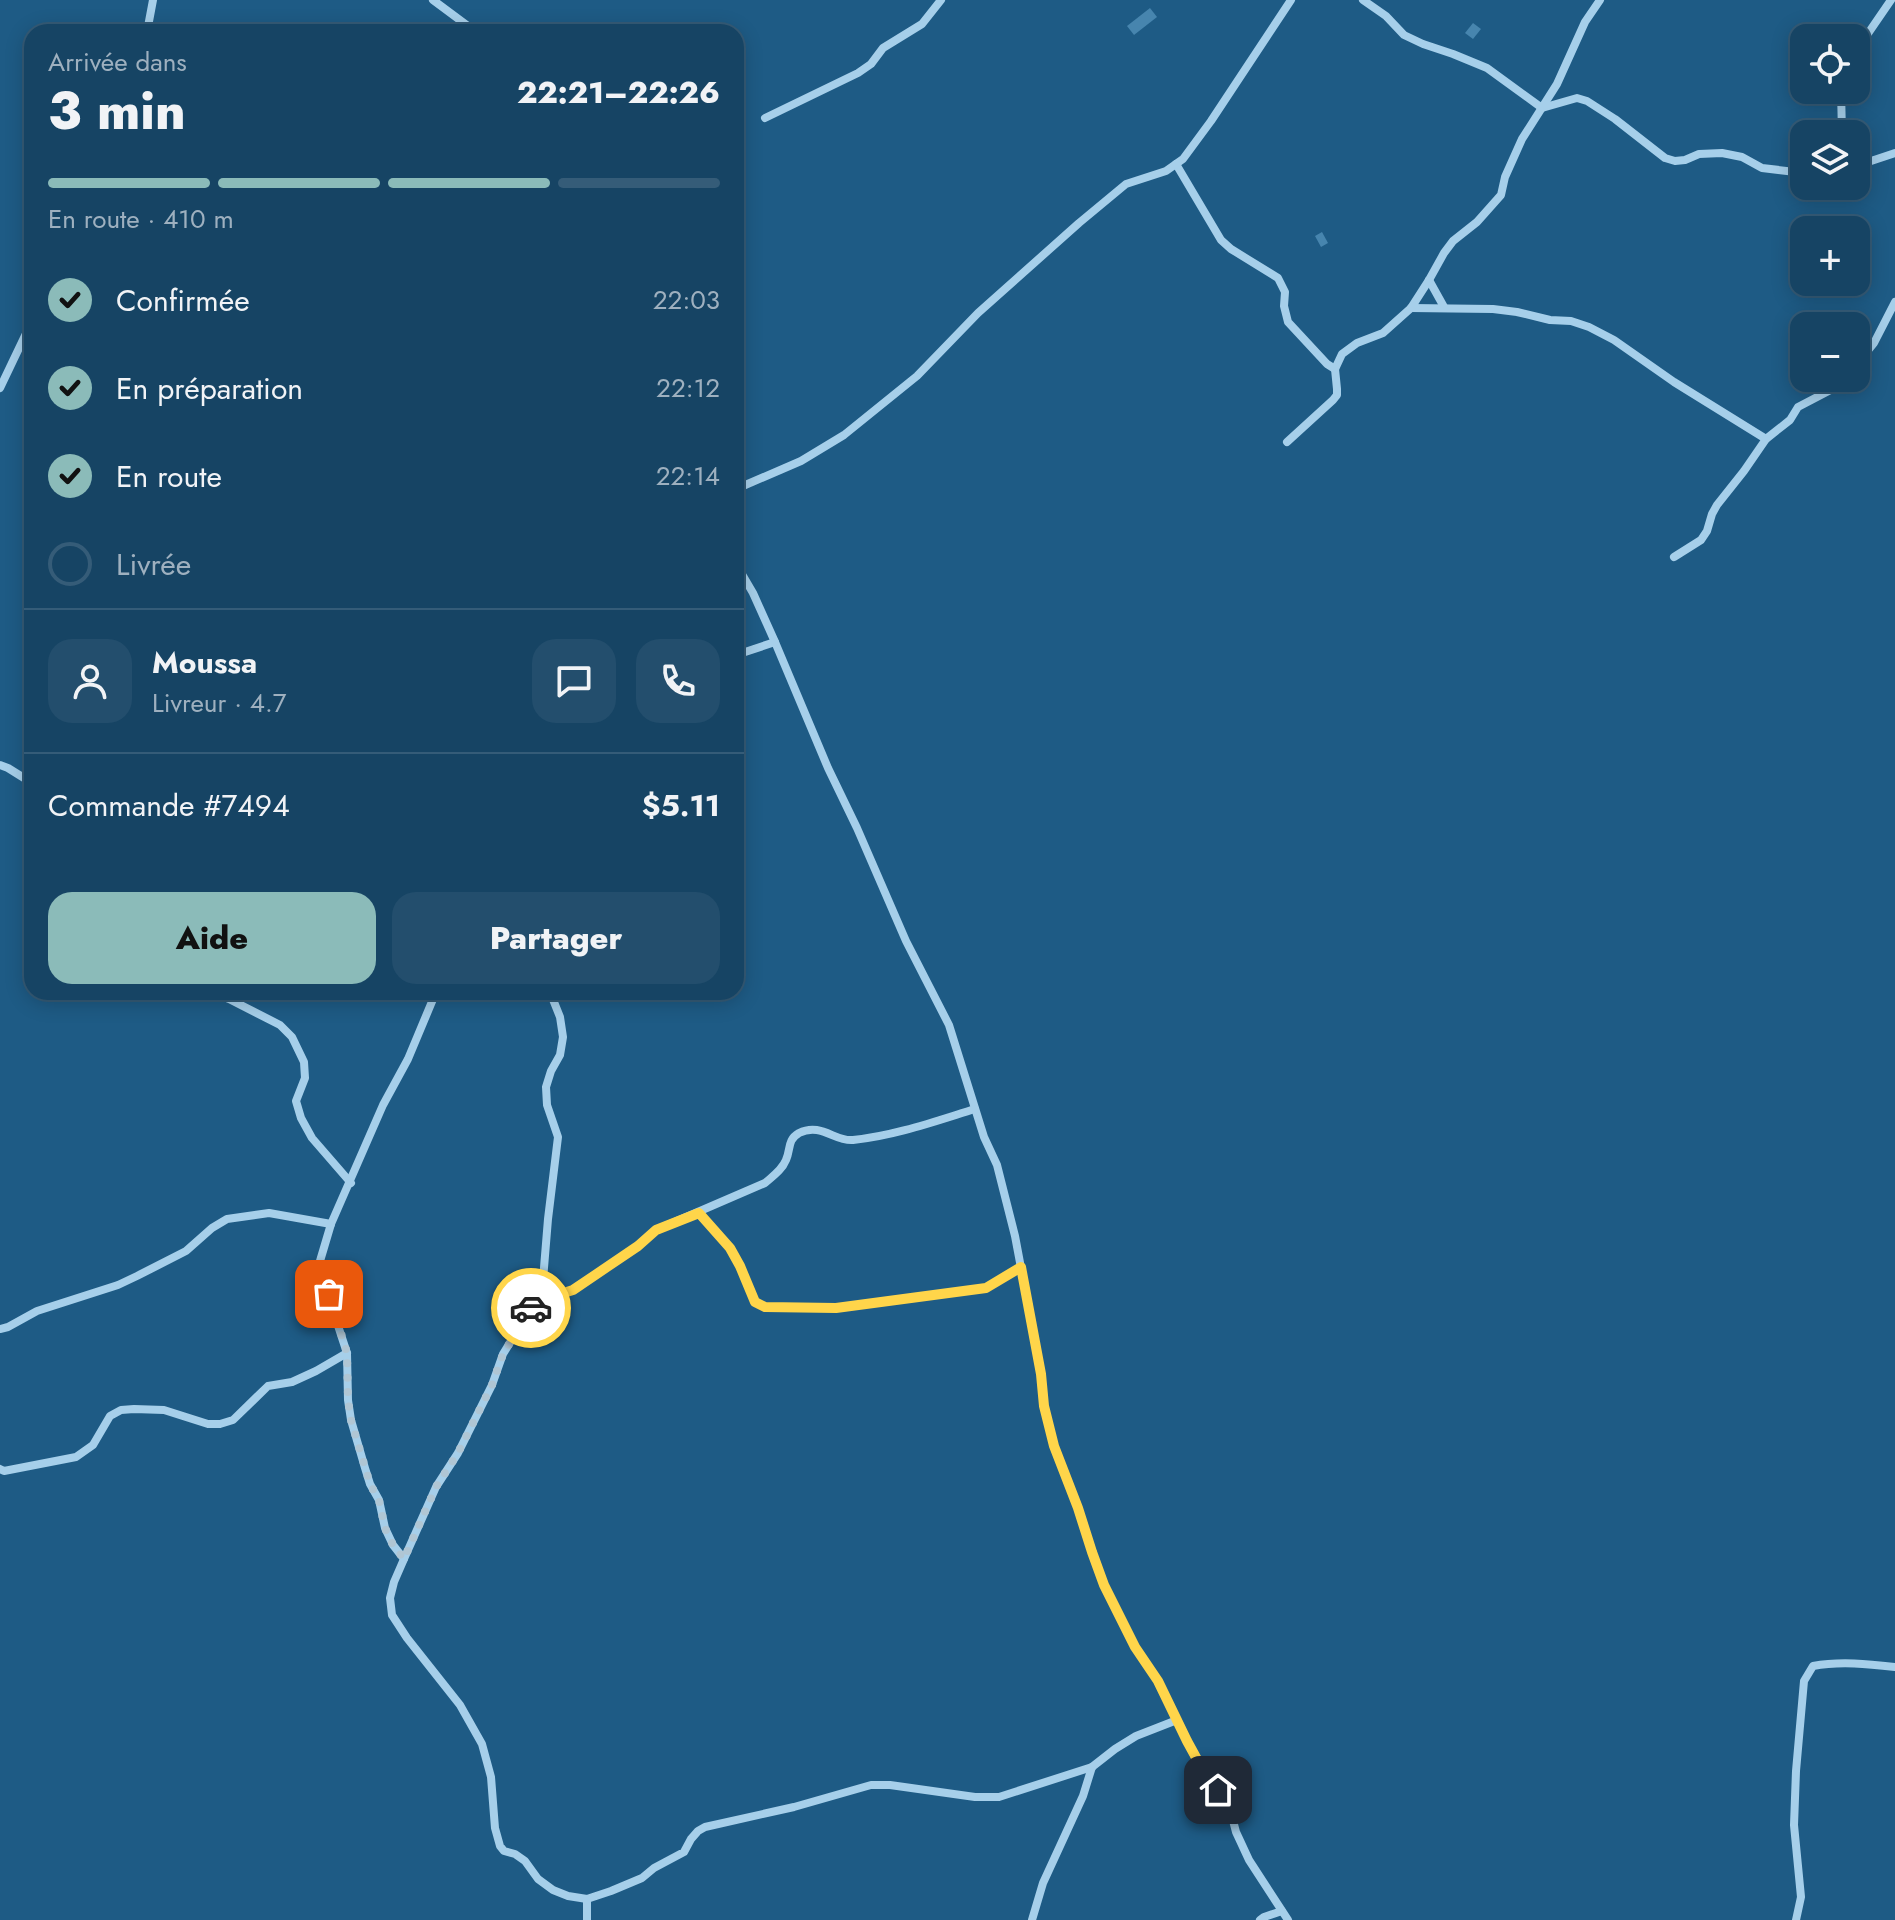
<!DOCTYPE html>
<html lang="fr">
<head>
<meta charset="utf-8">
<style>
	:root { --surface:#164464; --page:#234e6d; --text:#f1f3f6; --muted:#9eb0bf; --line:#355c78; --accent:#8bbbb9 }
	body { margin:0; font-family:Jost,sans-serif; background:var(--page); color:var(--text); height:100vh; display:flex; flex-direction:column; font-size:30px; white-space:nowrap }
	* { box-sizing:border-box; margin:0 }
	p { font-size:26px; color:var(--muted) }
	.icon { flex:none; width:44px; height:44px; fill:none; stroke:currentColor; stroke-width:2; stroke-linecap:round; stroke-linejoin:round }
	.map { position:relative; flex:1; overflow:hidden }
	.drawer { position:absolute; left:24px; top:24px; width:720px; height:976px; display:flex; flex-direction:column; background:var(--surface); border-radius:24px; box-shadow:0 4px 20px #0003,0 0 0 2px var(--line) }
	.drawer>* { flex:none }
	.tools { position:absolute; left:1790px; top:24px; display:grid; gap:16px }
	.tools a { display:grid; place-items:center; width:80px; height:80px; border-radius:16px; background:var(--surface); box-shadow:0 4px 20px #0003,0 0 0 2px var(--line); font-size:40px }
	.pin { position:absolute; display:grid; place-items:center; width:68px; height:68px; color:#fff; margin:-34px; border-radius:16px; box-shadow:0 4px 12px #0006 }
	.courier { position:absolute; display:grid; place-items:center; width:80px; height:80px; margin:-40px; border:6px solid #ffd54a; border-radius:50%; background:#fff; color:#222; box-shadow:0 2px 10px #0007 }
	.head em { font-style:normal; font-weight:800 }
	.head div { display:flex; flex-direction:column-reverse }
	.head { display:flex; align-items:center; justify-content:space-between; height:136px; padding:0 24px }
	h1 { font-size:52px; font-weight:800; line-height:60px }
	.bar { display:grid; grid-template-columns:repeat(4,1fr); gap:12px 8px; align-content:center; height:96px; padding:0 24px }
	.bar i { height:10px; border-radius:6px; background:var(--line) }
	.bar .active { background:var(--accent) }
	.bar p { grid-column:span 4 }
	.line { display:flex; align-items:center; gap:20px; padding:0 24px; border-top:2px solid var(--line) }
	.line div { flex:1 }
	.round { display:grid; place-items:center; flex:none; width:84px; height:84px; border-radius:24px; background:var(--page) }
	ol { padding:0 24px; list-style:none }
	li { display:flex; align-items:center; gap:24px; height:88px }
	li p { margin-inline-start:auto }
	li .icon { padding:8px; border-radius:50%; background:var(--accent); color:#111; stroke-width:4 }
	li:last-child { color:var(--muted) }
	li i { width:44px; height:44px; border:4px solid var(--line); border-radius:50% }
	.primary-button { display:flex; gap:16px; margin-top:auto; padding:16px 24px }
	.primary-button a { flex:1; height:92px; border-radius:24px; background:var(--accent); color:#111; font-size:32px; font-weight:800; line-height:92px; text-align:center }
	.primary-button a+a { background:var(--page); color:var(--text) }
	.map>svg:first-child { display:block }
	.building { fill:#4785ae }
	.lines { fill:none; stroke-linecap:round; stroke-linejoin:round }
	.street { stroke:#a6cfea; stroke-width:8 }
	.done { stroke:#b0c6d4; stroke-width:8; stroke-dasharray:0 14.4 }
	.route { stroke:#ffd54a; stroke-width:10 }
</style>
</head>
<body>
<div class="map">
<svg width="1895" height="1920" viewBox="0 0 1895 1920">
	<rect width="100%" height="100%" fill="#1e5b85"/>
	<g class="building">
		<path d="M1150 8 1157 17 1134 35 1127 26Z"/>
		<path d="M1473 23 1481 29 1473 39 1465 33Z"/>
		<path d="M1322 232 1328 243 1321 247 1315 236Z"/>
	</g>
	<g class="lines">
		<g class="street">
			<path d="M433 0 476 32"/>
			<path d="M1363 0 1386 16 1404 35 1423 44 1453 54 1487 68 1542 108 1577 98 1587 101 1615 119 1665 158 1675 161 1685 160 1699 154 1722 153 1742 157 1762 168 1804 173"/>
			<path d="M147 32 153 0"/>
			<path d="M1856 51 1891 0"/>
			<path d="M1841 90 1842 134"/>
			<path d="M765 118 858 73 871 64 883 48 922 24 941 0"/>
			<path d="M1176 164 1221 240 1231 249 1278 278 1285 292 1284 306 1288 322 1327 364 1335 369"/>
			<path d="M1856 166 1895 153"/>
			<path d="M1429 280 1444 307"/>
			<path d="M1411 308 1493 309 1517 312 1550 320 1571 321 1589 327 1614 340 1674 382 1766 439"/>
			<path d="M1856 365 1874 343 1895 302"/>
			<path d="M0 388 32 321"/>
			<path d="M1287 442 1333 400 1337 395V389L1335 369 1342 354 1357 343 1383 333 1411 308 1429 280 1444 253 1453 241 1477 222 1501 195 1505 177 1522 139 1557 84 1585 22 1600 0"/>
			<path d="M736 489 801 461 844 435 917 376 978 313 1079 223 1126 184 1166 171 1183 159 1211 121 1291 0"/>
			<path d="M1674 557 1701 540 1707 531 1712 514 1717 505 1744 471 1766 439 1790 420 1798 407 1842 384 1846 378"/>
			<path d="M736 564 753 593 775 642 828 768 857 828 906 941 949 1025 984 1137 997 1165 1015 1236 1041 1374 1044 1406 1054 1446 1078 1508 1092 1552 1104 1585 1135 1647 1158 1681 1196 1759 1210 1783 1225 1798 1230 1809 1236 1832 1249 1860 1288 1920"/>
			<path d="M736 655 775 642"/>
			<path d="M0 765 8 768 32 783"/>
			<path d="M210 992 229 999 280 1025 292 1037 304 1062 305 1078 296 1101 301 1118 312 1138 351 1183"/>
			<path d="M436 992 408 1059 383 1105 331 1224 320 1261 321 1274 347 1353 348 1400 351 1420 365 1468 370 1484 379 1500 385 1528 393 1545 404 1559 394 1582 390 1598 392 1615 407 1638 460 1705 482 1744 491 1777 495 1828 500 1846 504 1851 515 1854 525 1861 538 1879 553 1890 568 1896 587 1899 611 1891 642 1878 654 1868 684 1852 691 1839 698 1831 705 1827 794 1807 871 1785H890L975 1797H999L1092 1767"/>
			<path d="M699 1213 730 1248 740 1266 755 1302 765 1307 836 1308 986 1288 1021 1267"/>
			<path d="M535 1302 573 1290 638 1246 656 1230 765 1183C773 1176 782 1170 786 1160 791 1149 787 1140 799 1133 821 1122 835 1142 853 1140 894 1136 936 1121 975 1109"/>
			<path d="M0 1329 8 1327 37 1311 118 1285 137 1276 186 1251 212 1228 227 1219 269 1213 331 1224"/>
			<path d="M0 1469 4 1471 76 1457 93 1445 110 1416 121 1410 134 1409 164 1410 208 1424H220L233 1420 268 1386 292 1382 316 1371 347 1353"/>
			<path d="M404 1559 436 1487 458 1453 492 1385 503 1354 535 1302 543 1280 548 1219 558 1137 547 1105 546 1087 551 1071 560 1055 563 1037 560 1017 550 992"/>
			<path d="M587 1899V1920"/>
			<path d="M1032 1920 1043 1883 1083 1796 1092 1767 1115 1749 1136 1736 1177 1720"/>
			<path d="M1260 1920 1264 1917 1282 1911"/>
			<path d="M1796 1920 1801 1897 1794 1825 1796 1771 1804 1681 1813 1666C1840 1661 1869 1664 1895 1667"/>
		</g>
	</g>
	<g class="lines">
		<path class="done" d="M329 1294 347 1353 348 1400 351 1420 370 1484 379 1500 385 1528 393 1545 404 1559 436 1487 458 1453 492 1385 503 1354 531 1308"/>
		<path class="route" d="M531 1308 535 1302 573 1290 638 1246 656 1230 699 1213 730 1248 740 1266 755 1302 765 1307 836 1308 986 1288 1021 1267 1041 1374 1044 1406 1054 1446 1078 1508 1092 1552 1104 1585 1135 1647 1158 1681 1187 1741 1210 1783 1218 1790"/>
	</g>
</svg>
<div class="tools">
<a><svg class="icon" aria-label="locate" viewBox="0 0 24 24"><circle cx="12" cy="12" r="6"/><path d="M12 2v4M12 18v4M2 12h4M18 12h4"/></svg></a>
<a><svg class="icon" aria-label="layers" viewBox="0 0 24 24"><path d="M12 4l9 5-9 5-9-5zM3 14l9 5 9-5"/></svg></a>
<a>+</a>
<a>−</a>
</div>
<div class="pin" style="left:329px;top:1294px;background:#ea580c"><svg class="icon" aria-label="bag" viewBox="0 0 24 24"><path d="M5 8h14l-1 12H6zM9 8a3 3 0 0 1 6 0"/></svg></div>
<div class="pin" style="left:1218px;top:1790px;background:#1f2937"><svg class="icon" aria-label="home" viewBox="0 0 24 24"><path d="M3 11l9-7 9 7M6 9v11h12V9"/></svg></div>
<div class="courier" style="left:531px;top:1308px"><svg class="icon" aria-label="car" viewBox="0 0 24 24"><path d="M5 17H2v-5l4-1 3-4h7l3 4 3 1v5h-3M9 17h6M6 11h13"/><circle cx="7" cy="17" r="2"/><circle cx="17" cy="17" r="2"/></svg></div>
<section class="drawer">
<div class="head"><div><h1>3 min</h1><p>Arrivée dans</p></div><em>22:21–22:26</em></div>
<div class="bar"><i class="active"></i><i class="active"></i><i class="active"></i><i></i><p>En route · 410 m</p></div>
<ol>
<li><svg class="icon" aria-label="check" viewBox="0 0 24 24"><path d="M5 12l5 5 9-10"/></svg>Confirmée<p>22:03</p></li>
<li><svg class="icon" aria-label="check" viewBox="0 0 24 24"><path d="M5 12l5 5 9-10"/></svg>En préparation<p>22:12</p></li>
<li><svg class="icon" aria-label="check" viewBox="0 0 24 24"><path d="M5 12l5 5 9-10"/></svg>En route<p>22:14</p></li>
<li><i></i>Livrée</li>
</ol>
<div class="line" style="height:144px"><a class="round"><svg class="icon" aria-label="person" viewBox="0 0 24 24"><circle cx="12" cy="8" r="4"/><path d="M4 21q1-7 8-7t8 7"/></svg></a><div><b>Moussa</b><p>Livreur · 4.7</p></div><a class="round"><svg class="icon" aria-label="chat" viewBox="0 0 24 24"><path d="M4 5h16v11H9l-5 4z"/></svg></a><a class="round"><svg class="icon" aria-label="phone" viewBox="0 0 24 24"><path d="M5 4h4l2 5-3 2q2 4 5 5l2-3 5 2v4C11 20 4 13 5 4z"/></svg></a></div>
<div class="line" style="height:104px"><div>Commande #7494</div><b>$5.11</b></div>
<div class="primary-button"><a>Aide</a><a>Partager</a></div>
</section>
</div>
</body>
</html>
